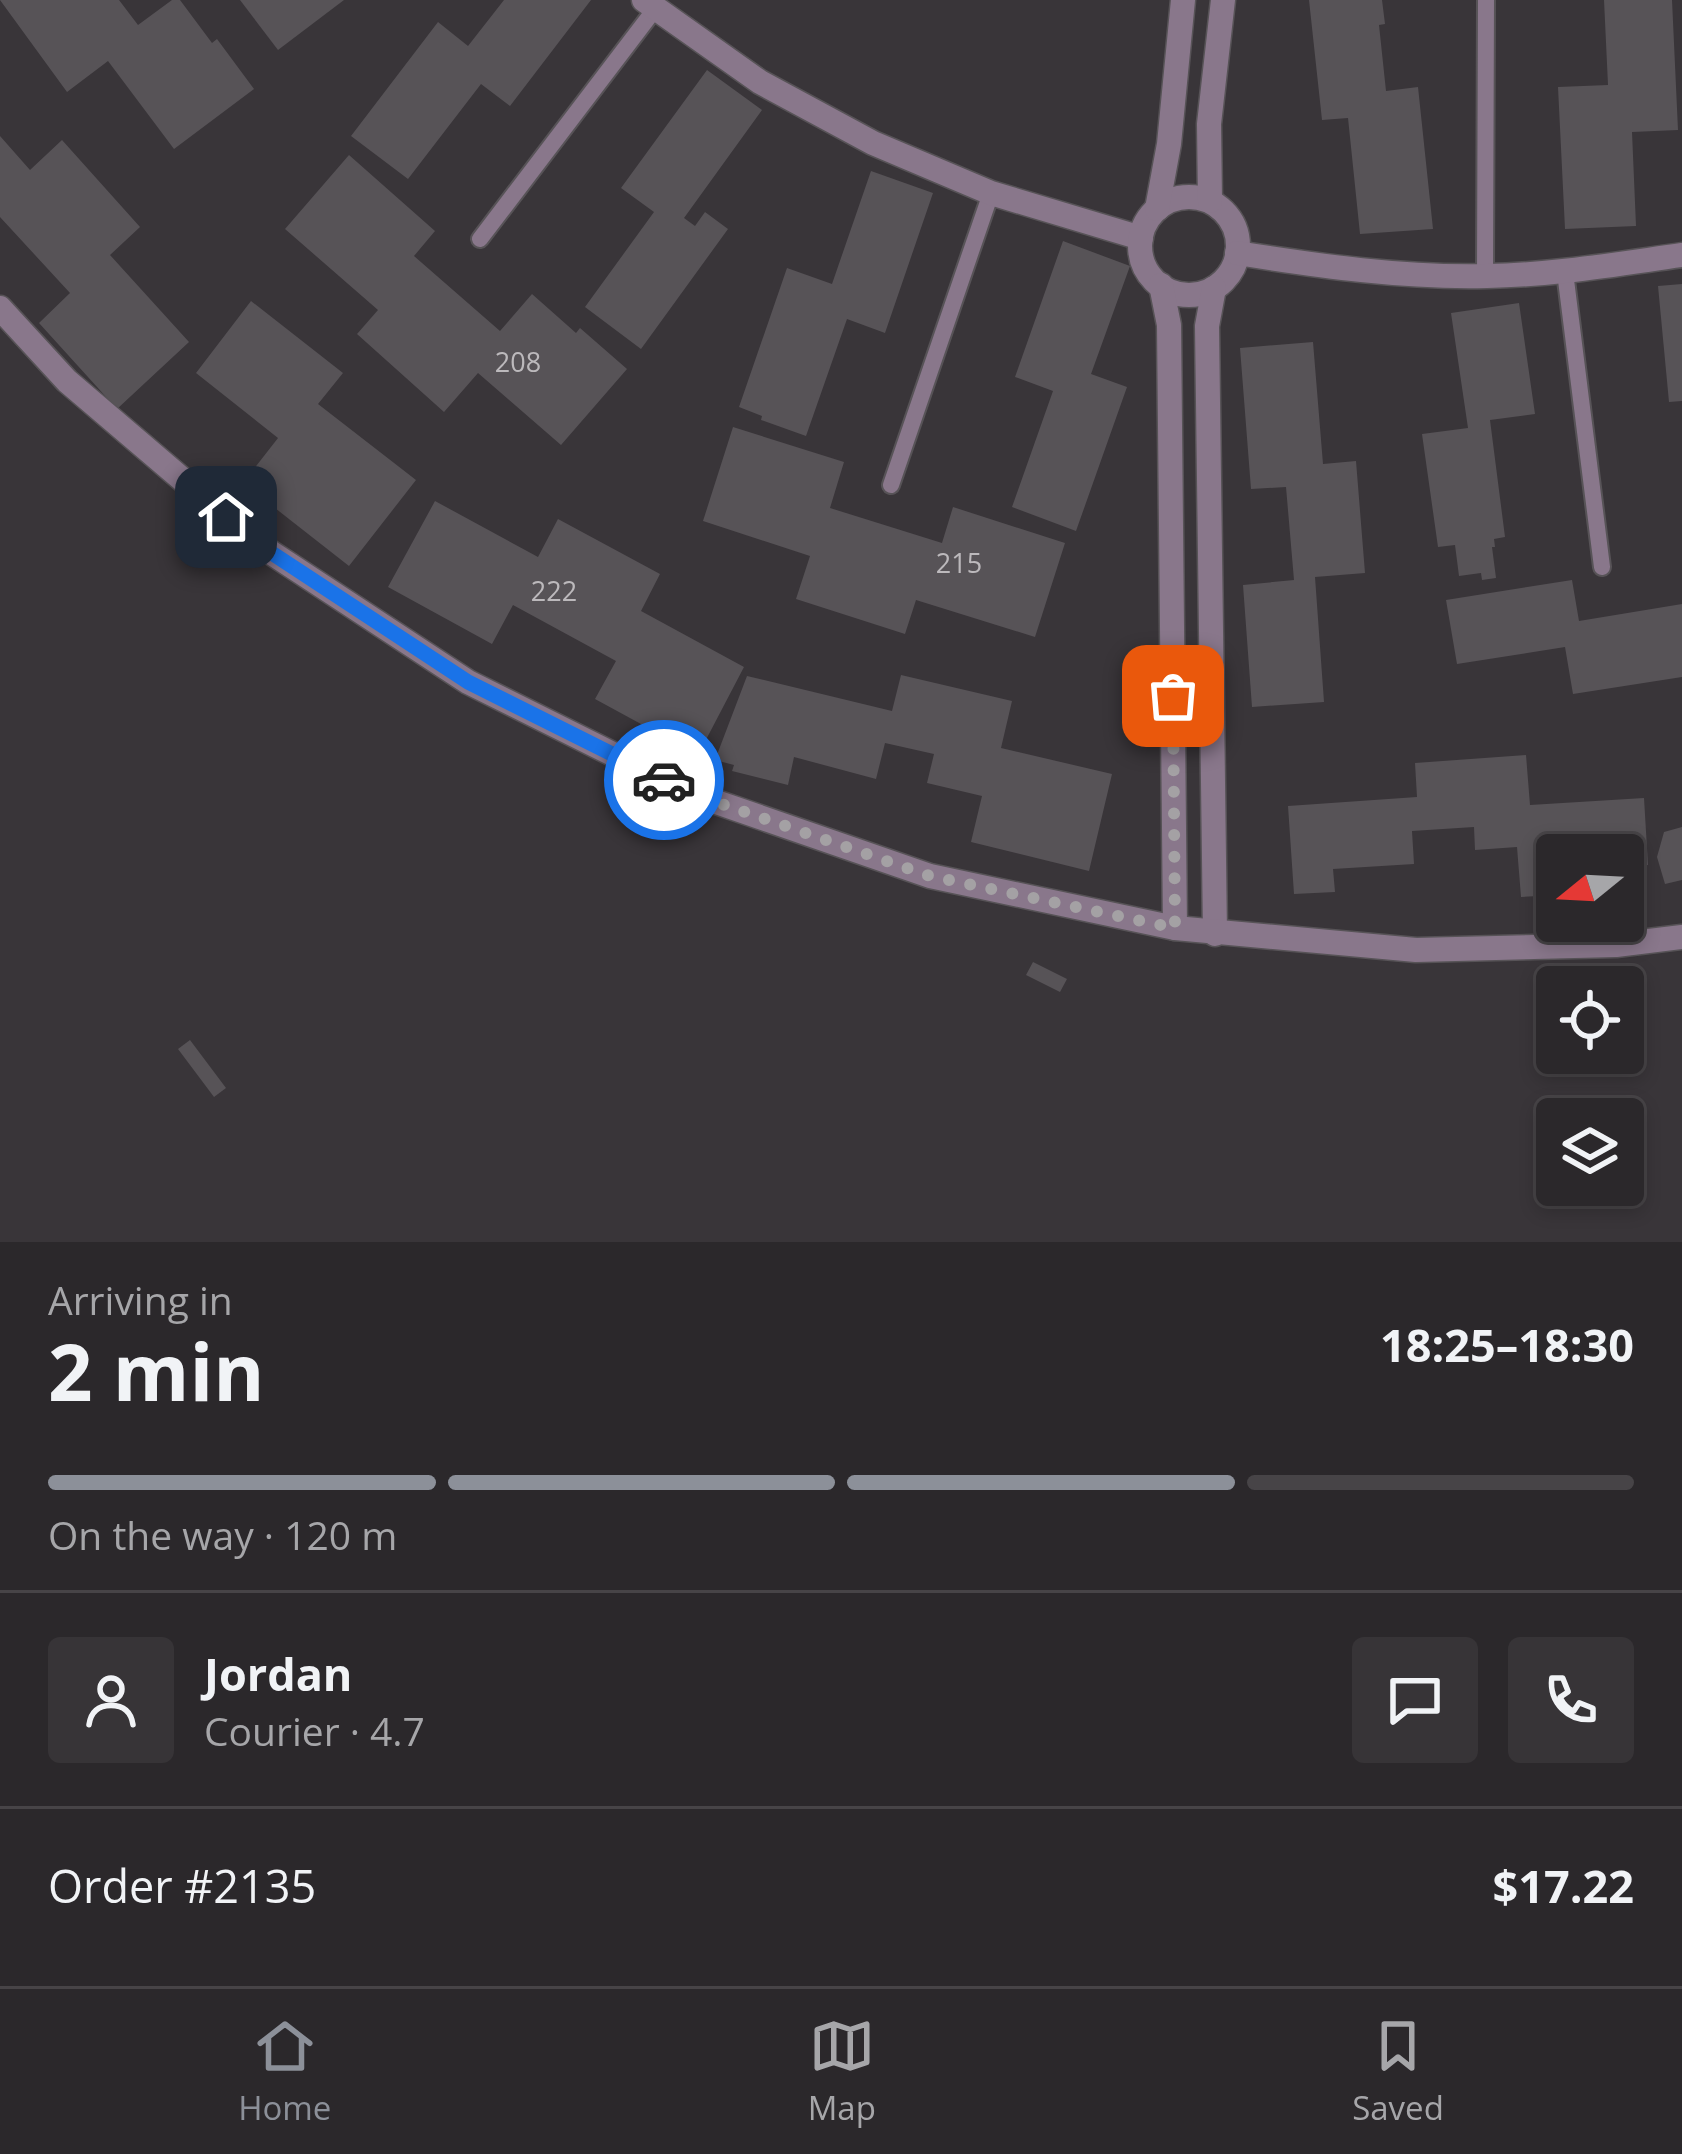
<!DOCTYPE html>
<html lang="en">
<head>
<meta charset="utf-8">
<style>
	:root { --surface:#2b282b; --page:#373437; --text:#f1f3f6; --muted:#a6a6a9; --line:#474447; --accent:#8c9099 }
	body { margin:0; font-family:"Open Sans",sans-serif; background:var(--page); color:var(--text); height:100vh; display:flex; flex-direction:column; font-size:45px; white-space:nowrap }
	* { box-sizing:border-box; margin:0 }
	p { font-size:39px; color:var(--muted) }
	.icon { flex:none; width:66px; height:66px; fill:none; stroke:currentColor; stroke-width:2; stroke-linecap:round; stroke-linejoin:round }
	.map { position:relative; height:1242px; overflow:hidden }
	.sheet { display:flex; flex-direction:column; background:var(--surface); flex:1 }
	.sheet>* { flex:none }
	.needle { width:78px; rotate:252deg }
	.fabs { position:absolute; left:1536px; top:834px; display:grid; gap:24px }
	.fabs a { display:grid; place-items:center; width:108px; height:108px; border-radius:12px; background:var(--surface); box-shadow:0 6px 18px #0003,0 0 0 3px var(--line); font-size:60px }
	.pin { position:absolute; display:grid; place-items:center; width:102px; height:102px; color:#fff; margin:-51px; border-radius:24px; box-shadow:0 6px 18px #0006 }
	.courier { position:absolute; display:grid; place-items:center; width:120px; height:120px; margin:-60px; border:9px solid #1a73e8; border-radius:50%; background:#fff; color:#222; box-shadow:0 3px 15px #0007 }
	.headline em { font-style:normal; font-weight:700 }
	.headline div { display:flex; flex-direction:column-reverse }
	.headline { display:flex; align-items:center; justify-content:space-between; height:204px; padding:0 48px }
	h1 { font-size:78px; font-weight:700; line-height:90px }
	.bar { display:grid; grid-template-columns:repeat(4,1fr); gap:18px 12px; align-content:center; height:144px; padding:0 48px }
	.bar i { height:15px; border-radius:9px; background:var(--line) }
	.bar .active { background:var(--accent) }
	.bar p { grid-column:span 4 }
	.line { display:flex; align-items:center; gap:30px; padding:0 48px; border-top:3px solid var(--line) }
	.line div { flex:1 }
	.round { display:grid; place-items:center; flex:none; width:126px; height:126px; border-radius:12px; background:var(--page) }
	.tab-bar { display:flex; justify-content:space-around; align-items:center; height:168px; border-top:3px solid var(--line); background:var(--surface); font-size:33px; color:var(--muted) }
	.tab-bar a { display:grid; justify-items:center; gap:6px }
	.tab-bar .active { color:var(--accent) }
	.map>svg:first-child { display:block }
	.building { fill:#575357 }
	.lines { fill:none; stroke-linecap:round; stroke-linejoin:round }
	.lane-casing { stroke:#575357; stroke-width:20 }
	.street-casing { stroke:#575357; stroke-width:27 }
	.lane { stroke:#89778b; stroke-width:16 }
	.street { stroke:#89778b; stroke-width:24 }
	.done { stroke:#a4a1a4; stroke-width:12; stroke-dasharray:0 21.6 }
	.route { stroke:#1a73e8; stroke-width:15 }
	.labels { text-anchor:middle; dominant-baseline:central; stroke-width:10; stroke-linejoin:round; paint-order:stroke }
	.number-label { font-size:27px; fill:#bcb9bc }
</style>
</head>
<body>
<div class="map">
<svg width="1682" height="1242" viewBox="0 0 1682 1242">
	<rect width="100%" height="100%" fill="#393539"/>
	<g class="building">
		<path d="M0 0H119L138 25 172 0H180L212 43 217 39 254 89 174 149 108 61 67 92Z"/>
		<path d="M240 0H344L278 50Z"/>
		<path d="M504 0H591L510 106 481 84 408 179 351 136 438 22 468 46Z"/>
		<path d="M1309 0H1382L1385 24 1379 25 1386 91 1418 87 1433 229 1360 234 1348 118 1322 120Z"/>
		<path d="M1604 0H1672L1678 130 1632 132 1636 226 1565 229 1558 87 1608 85Z"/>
		<path d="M707 70 762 110 684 218 695 226 705 212 728 229 641 349 585 307 654 212 621 188Z"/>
		<path d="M0 136 30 170 62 140 140 227 110 255 189 342 117 409 39 323 70 293 0 217Z"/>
		<path d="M349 155 435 231 414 256 500 331 532 294 576 333 580 328 627 369 561 445 478 373 444 412 357 334 378 310 285 229Z"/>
		<path d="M871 171 933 193 885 333 847 319 806 436 761 420 762 416 739 407 787 268 832 284Z"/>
		<path d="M1063 241 1130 266 1091 374 1127 387 1076 531 1012 507 1053 391 1015 377Z"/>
		<path d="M1682 284V401L1669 402 1658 286Z"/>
		<path d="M251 301 343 373 318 404 416 480 349 566 243 483 278 438 196 373Z"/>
		<path d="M1519 303 1535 414 1490 420 1505 537 1494 539 1495 547H1492L1496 578 1482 580 1481 573 1459 576 1455 545 1438 547 1422 434 1468 428 1451 313Z"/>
		<path d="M1313 342 1323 464 1356 461 1365 573 1315 577 1324 702 1252 707 1243 585 1294 580 1286 487 1251 489 1240 348Z"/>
		<path d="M733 427 844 462 830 508 942 543 953 507 1065 543 1035 637 916 600 905 634 796 599 810 556 703 521Z"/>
		<path d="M435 501 538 557 558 519 660 574 641 611 744 667 698 755 595 699 616 661 513 605 492 644 388 587Z"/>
		<path d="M1572 580 1579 621 1682 604V677L1573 694 1565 647 1457 664 1446 600Z"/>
		<path d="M901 675 1012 701 1001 748 1112 774 1089 871 971 842 982 796 927 783 934 754 885 743 876 779 794 757 788 785 732 771 734 765 715 760 747 676 892 711Z"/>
		<path d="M1526 755 1530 805 1644 798 1648 865 1623 867V855H1557V895L1521 897 1517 847 1475 850 1474 827 1412 831 1414 864 1333 869 1335 892 1294 894 1288 806 1417 797 1415 763Z"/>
		<path d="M1682 827V880L1665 884 1657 857 1664 832Z"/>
		<path d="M1033 962 1067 979 1060 992 1026 975Z"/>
		<path d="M190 1040 226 1088 214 1097 178 1049Z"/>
	</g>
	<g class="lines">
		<g class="lane-casing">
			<g id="lane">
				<path d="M480 239 655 9"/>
				<path d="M1565 272 1602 567"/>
				<path d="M1485 276 1486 0"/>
				<path d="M891 485 991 193"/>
			</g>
		</g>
		<g class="street-casing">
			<g id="street">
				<path d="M644 0 760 82 873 143 991 193 1141 238"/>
				<circle cx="1189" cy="246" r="49"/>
				<path d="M1210 201 1209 124 1223 0"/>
				<path d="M1157 209 1169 144 1183 0"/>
				<path d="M1237 253C1320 266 1403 278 1487 276 1553 275 1617 264 1682 255"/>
				<path d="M1161 285 1169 325 1175 928"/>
				<path d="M1214 288 1207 326 1215 934"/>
				<path d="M0 308 67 381 258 544 468 682 693 794 930 876 1175 928 1416 950 1616 945 1682 937"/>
			</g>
		</g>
		<use href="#lane" class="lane"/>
		<use href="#street" class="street"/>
	</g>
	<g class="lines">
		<path class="done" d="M664 780 693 794 930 876 1175 928 1173 696"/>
		<path class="route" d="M226 517 258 544 468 682 664 780"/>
	</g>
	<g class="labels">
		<g class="number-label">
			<text x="518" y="361">208</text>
			<text x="959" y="562">215</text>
			<text x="554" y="590">222</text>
		</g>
	</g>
</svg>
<div class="fabs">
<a><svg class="needle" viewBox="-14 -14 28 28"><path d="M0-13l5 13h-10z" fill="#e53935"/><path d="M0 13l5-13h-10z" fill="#a6a6a9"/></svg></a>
<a><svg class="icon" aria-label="locate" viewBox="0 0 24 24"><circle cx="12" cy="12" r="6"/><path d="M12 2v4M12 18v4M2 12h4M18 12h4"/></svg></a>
<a><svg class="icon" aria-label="layers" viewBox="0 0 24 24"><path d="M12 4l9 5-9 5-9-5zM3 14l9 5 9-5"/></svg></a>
</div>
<div class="pin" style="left:1173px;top:696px;background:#ea580c"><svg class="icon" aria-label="bag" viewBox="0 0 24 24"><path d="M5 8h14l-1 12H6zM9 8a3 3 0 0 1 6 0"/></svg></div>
<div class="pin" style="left:226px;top:517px;background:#1f2937"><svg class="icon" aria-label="home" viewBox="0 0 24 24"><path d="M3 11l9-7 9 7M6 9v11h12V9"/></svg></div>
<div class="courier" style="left:664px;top:780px"><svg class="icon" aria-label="car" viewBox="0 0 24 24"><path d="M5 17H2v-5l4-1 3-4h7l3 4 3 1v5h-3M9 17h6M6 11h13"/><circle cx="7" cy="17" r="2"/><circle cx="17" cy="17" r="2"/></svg></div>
</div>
<section class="sheet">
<div class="headline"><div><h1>2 min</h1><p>Arriving in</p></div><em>18:25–18:30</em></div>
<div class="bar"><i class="active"></i><i class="active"></i><i class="active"></i><i></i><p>On the way · 120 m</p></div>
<div class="line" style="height:216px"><a class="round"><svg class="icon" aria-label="person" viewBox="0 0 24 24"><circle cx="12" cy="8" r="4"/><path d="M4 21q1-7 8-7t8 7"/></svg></a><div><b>Jordan</b><p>Courier · 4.7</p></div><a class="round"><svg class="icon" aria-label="chat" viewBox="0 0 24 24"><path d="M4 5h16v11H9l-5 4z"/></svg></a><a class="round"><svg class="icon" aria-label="phone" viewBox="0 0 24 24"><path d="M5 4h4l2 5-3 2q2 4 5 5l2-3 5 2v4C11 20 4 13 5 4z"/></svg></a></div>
<div class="line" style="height:156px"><div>Order #2135</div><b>$17.22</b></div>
</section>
<nav class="tab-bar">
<a class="active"><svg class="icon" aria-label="home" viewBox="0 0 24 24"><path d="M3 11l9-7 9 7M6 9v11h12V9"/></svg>Home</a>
<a><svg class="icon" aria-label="map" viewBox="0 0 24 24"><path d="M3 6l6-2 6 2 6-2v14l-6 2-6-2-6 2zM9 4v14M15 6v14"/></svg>Map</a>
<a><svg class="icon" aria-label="saved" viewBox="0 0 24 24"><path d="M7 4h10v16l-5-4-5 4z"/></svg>Saved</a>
</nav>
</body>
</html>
